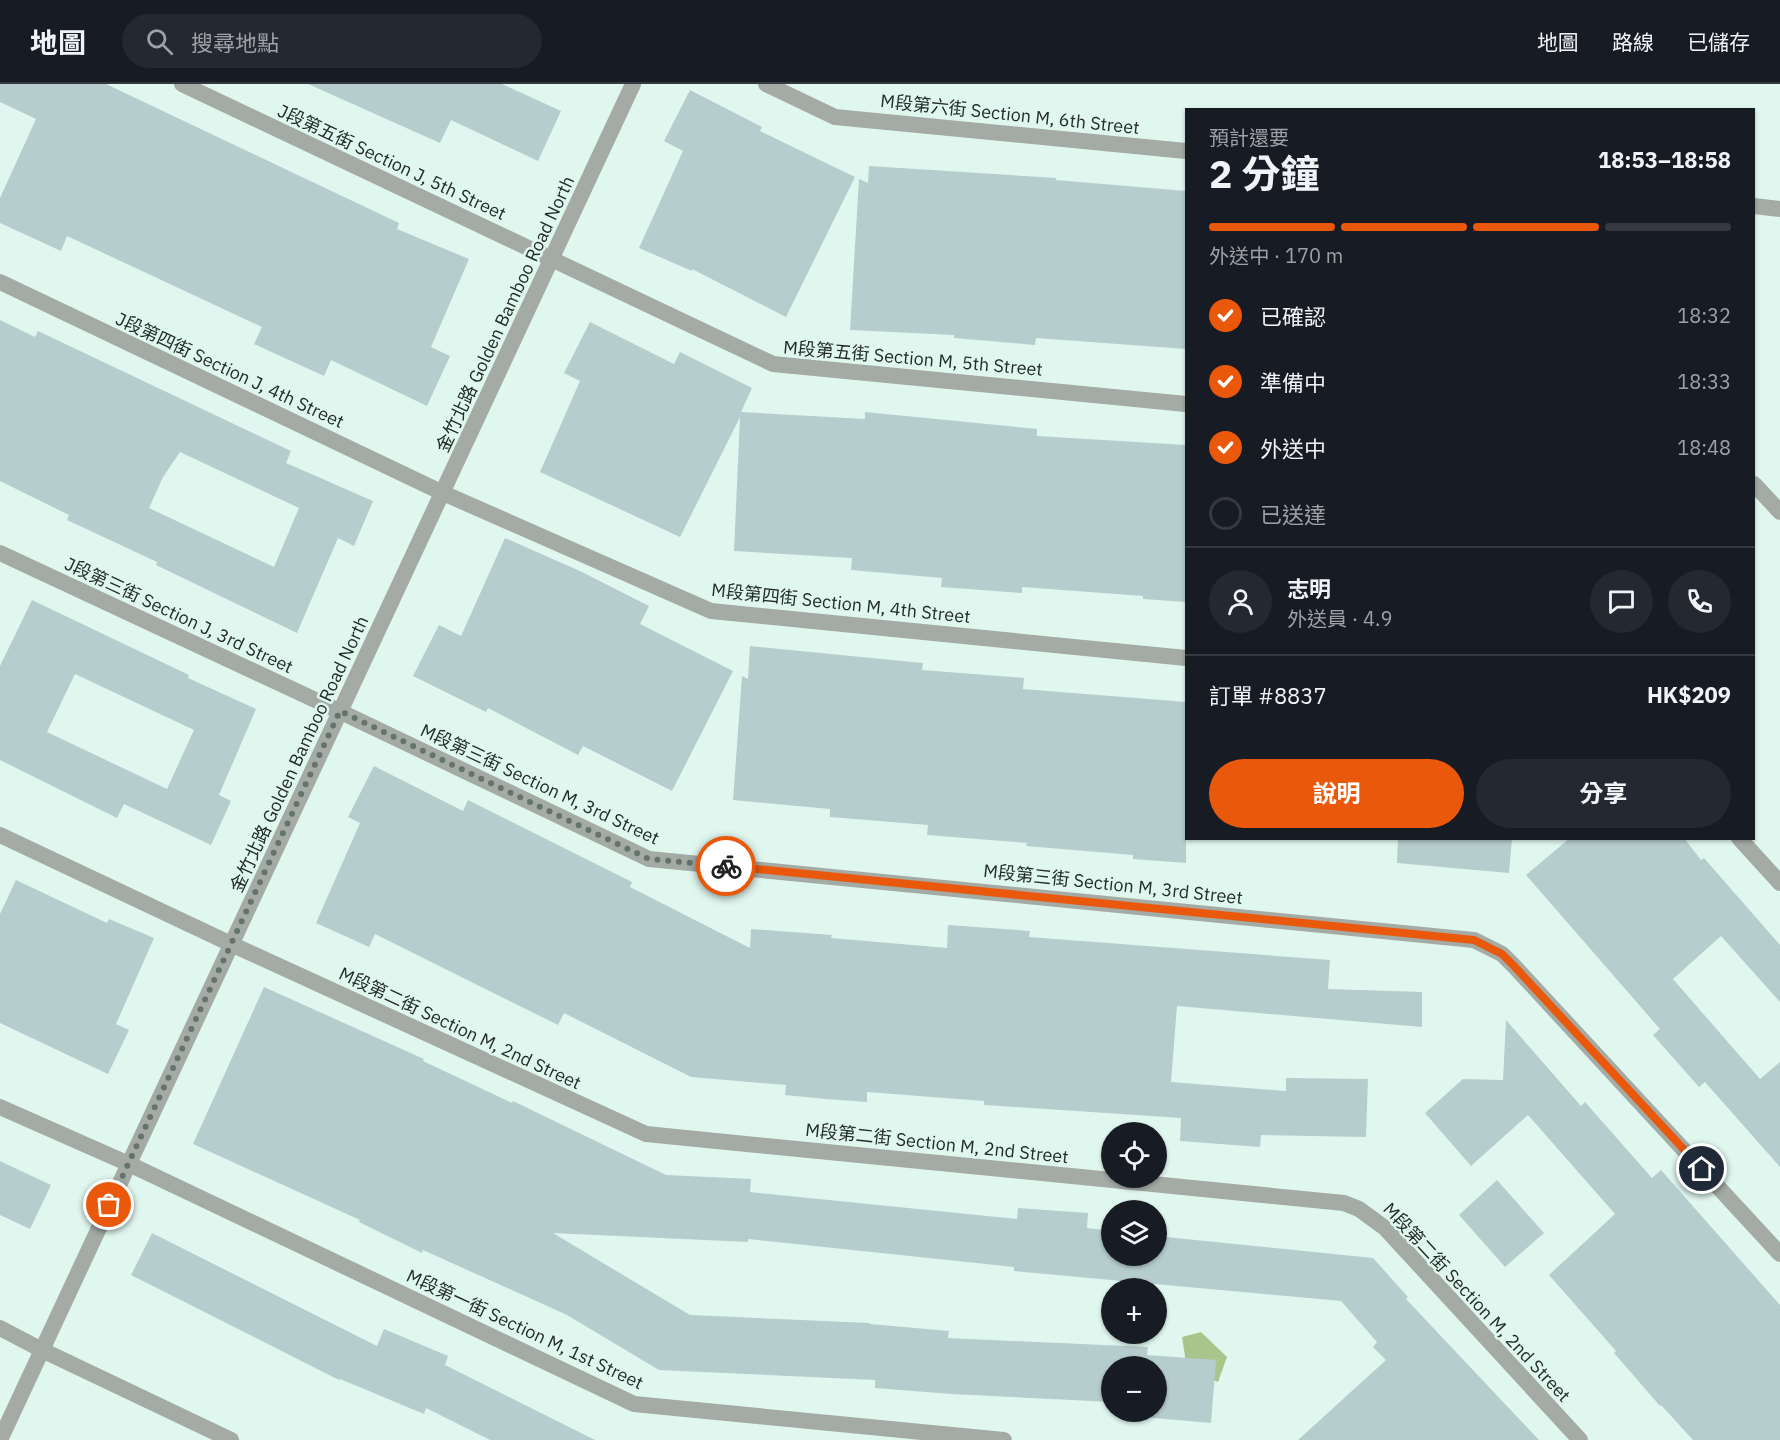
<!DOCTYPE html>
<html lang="zh-TW">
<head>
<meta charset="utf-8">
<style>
	:root { --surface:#171b24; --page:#242831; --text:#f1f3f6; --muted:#9ea1a6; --line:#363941; --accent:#ea580c }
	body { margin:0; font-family:"IBM Plex Sans","Noto Sans TC",sans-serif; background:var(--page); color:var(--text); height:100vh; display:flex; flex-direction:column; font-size:22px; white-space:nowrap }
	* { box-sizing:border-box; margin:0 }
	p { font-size:20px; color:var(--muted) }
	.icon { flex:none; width:33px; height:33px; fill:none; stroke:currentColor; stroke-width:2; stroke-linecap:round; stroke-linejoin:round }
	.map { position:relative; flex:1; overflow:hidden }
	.sheet { position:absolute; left:1185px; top:24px; width:570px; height:732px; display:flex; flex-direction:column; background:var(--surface); border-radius:0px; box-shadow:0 2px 4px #0004 }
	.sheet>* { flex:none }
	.fabs { position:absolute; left:1101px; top:1038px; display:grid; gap:12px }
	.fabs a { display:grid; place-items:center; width:66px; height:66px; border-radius:50%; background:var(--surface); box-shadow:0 2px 4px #0004; font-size:30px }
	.pin { position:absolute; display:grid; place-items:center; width:51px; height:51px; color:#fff; margin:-26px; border:3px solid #fff; border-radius:50%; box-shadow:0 2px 6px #0007 }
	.courier { position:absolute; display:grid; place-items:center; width:60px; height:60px; margin:-30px; border:4px solid #ea580c; border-radius:50%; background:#fff; color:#222; box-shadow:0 2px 8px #0007 }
	.summary em { font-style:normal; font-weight:700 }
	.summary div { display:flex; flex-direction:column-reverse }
	.summary { display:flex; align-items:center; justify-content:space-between; height:102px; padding:0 24px }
	h1 { font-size:39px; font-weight:700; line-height:45px }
	.bar { display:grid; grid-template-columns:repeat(4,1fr); gap:9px 6px; align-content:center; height:72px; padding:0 24px }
	.bar i { height:8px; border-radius:4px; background:var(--line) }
	.bar .on { background:var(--accent) }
	.bar p { grid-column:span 4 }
	.line { display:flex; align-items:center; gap:15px; padding:0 24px; border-top:2px solid var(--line) }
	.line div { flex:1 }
	.round { display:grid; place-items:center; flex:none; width:63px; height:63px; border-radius:32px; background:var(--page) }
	ol { padding:0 24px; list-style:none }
	li { display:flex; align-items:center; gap:18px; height:66px }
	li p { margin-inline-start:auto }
	li .icon { padding:6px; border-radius:50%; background:var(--accent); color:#fff; stroke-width:4 }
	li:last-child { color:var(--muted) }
	li i { width:33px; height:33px; border:3px solid var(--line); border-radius:50% }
	.button { display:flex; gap:12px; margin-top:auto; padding:12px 24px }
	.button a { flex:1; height:69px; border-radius:36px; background:var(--accent); color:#fff; font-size:24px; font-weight:700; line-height:69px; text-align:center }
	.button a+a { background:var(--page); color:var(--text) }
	header { display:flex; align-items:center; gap:36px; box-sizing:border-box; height:84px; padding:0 30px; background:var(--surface); border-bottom:2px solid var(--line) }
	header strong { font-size:28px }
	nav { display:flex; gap:33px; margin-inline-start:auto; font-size:21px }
	.search { width:420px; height:54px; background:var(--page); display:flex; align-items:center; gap:15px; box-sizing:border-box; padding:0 21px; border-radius:33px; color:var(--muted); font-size:22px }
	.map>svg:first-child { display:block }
	.forest { fill:#aac58c }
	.building { fill:#b6cdce; fill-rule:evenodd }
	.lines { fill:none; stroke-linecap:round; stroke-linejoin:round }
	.minor { stroke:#a4aba5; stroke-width:16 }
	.done { stroke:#65736f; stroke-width:6; stroke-dasharray:0 10.8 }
	.route { stroke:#ea580c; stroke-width:8 }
	.labels { text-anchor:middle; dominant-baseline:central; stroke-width:5; stroke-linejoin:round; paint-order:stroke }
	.street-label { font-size:18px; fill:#232c29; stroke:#e0f7f0 }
</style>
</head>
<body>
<header>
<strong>地圖</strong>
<div class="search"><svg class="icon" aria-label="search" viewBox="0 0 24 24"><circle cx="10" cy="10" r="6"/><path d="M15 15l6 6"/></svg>搜尋地點</div>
<nav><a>地圖</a><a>路線</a><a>已儲存</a></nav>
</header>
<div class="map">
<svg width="1780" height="1356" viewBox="0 0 1780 1356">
	<rect width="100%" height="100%" fill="#e0f7f0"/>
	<path class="forest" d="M1201 1248 1227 1273 1218 1298 1187 1285 1182 1253Z"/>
	<g class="building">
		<path d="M0 0H106L399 139 397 145 469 175 431 263 450 272 427 322 331 276 324 292 254 260 262 243 67 152 61 167 0 139V114L36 35 0 18Z"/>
		<path d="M308 0H502L561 27 538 77 451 36 440 59Z"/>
		<path d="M690 6 762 43 760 47 855 93 786 233 692 185V187L639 164 683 67 664 57Z"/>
		<path d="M869 82 1056 94V96L1186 107V265L1036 254 1035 261 954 254V251L850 246 859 95 868 99Z"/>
		<path d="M0 236 35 253 38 247 291 367 286 379 373 417 354 462 338 454 297 549 156 481 157 478 67 436 69 431 0 397ZM180 368 299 424 274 483 149 424 163 393Z"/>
		<path d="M590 238 674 280 680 268 752 304 741 328 865 335V328L1037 345V352L1186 361V518L1143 515V512L1022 503V509L941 503 942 494 851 486 852 474 734 467 740 333 680 453 540 388 580 297 564 289Z"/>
		<path d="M505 454 582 488 649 522 640 540 733 587 672 707 583 662 578 671 488 624 486 628 413 592 439 541 461 552Z"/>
		<path d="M32 516 189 591 188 594 256 625 219 711 231 717 211 761 124 720 117 734 0 676V582ZM75 590 194 646 167 705 47 648Z"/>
		<path d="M750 562 923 579 922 586 1024 594 1023 605 1186 618V779L1133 775V771L1026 762 1027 759 927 751 928 741 830 733V725L733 716 742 592 748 595Z"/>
		<path d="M374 682 463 727 468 716 632 798 630 803 750 864 751 845 832 851 831 854 947 864 948 841 1030 847 1029 853 1330 876 1328 905 1422 908V943L1177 922 1171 998 1286 1007V994L1368 995 1366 1053 1261 1051 1260 1063 1180 1057 1181 1034 984 1021V1017L867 1008V1018L826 1015 785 1011 786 1001 691 993 564 929 558 941 375 850 369 863 316 839 360 739 348 733Z"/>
		<path d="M1398 754H1512L1509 789 1397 779Z"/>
		<path d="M1570 754H1684L1701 776 1704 774 1780 861V918L1721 852 1673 895 1760 995 1780 978V1083L1705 998 1699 1003 1653 951 1660 945 1526 791Z"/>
		<path d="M16 796 107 839 109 835 154 854 116 940 129 946 108 990 0 939V830Z"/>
		<path d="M264 903 424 975 423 977 512 1019 513 1017 666 1091 751 1095 750 1108 1017 1135 1018 1124 1088 1129 1087 1144 1112 1147V1172H1156V1152L1373 1174 1408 1213 1406 1215 1539 1356H1298L1386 1276 1373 1263 1377 1258 1341 1217 1014 1187V1183L748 1155V1158L553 1149 690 1231 870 1239V1240L949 1247 948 1254 1148 1263 1147 1271 1216 1276 1211 1339 1142 1333 1143 1328H1156V1282H1112V1318L951 1310 875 1304V1296L659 1286 567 1231 423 1166 422 1169 359 1138 360 1136 193 1060Z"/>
		<path d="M1506 936 1581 1022 1585 1018 1652 1094 1661 1086 1780 1221V1356H1693L1661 1321 1660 1322 1614 1269 1616 1267 1549 1191 1615 1130 1528 1031 1471 1082 1425 1029 1463 995 1503 996Z"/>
		<path d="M0 1077 51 1101 30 1145 0 1131Z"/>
		<path d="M1497 1096 1544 1149 1505 1183 1459 1131Z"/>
		<path d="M152 1149 377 1262 384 1245 448 1272 445 1281 595 1356H490L426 1324 424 1330 340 1295 339 1296 131 1191Z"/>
	</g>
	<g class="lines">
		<g class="minor">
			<path d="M182 0 773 280 1186 320"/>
			<path d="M766 0 835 33 1186 67"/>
			<path d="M1754 122 1780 125"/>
			<path d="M0 198 443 409 711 527 1186 574"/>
			<path d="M1754 400 1780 428"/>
			<path d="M0 469 341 628 649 775 1474 856 1502 870 1514 882 1780 1170"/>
			<path d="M0 751 231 860 646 1050 1344 1119 1359 1125 1385 1144 1580 1356"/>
			<path d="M1739 754 1780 799"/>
			<path d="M0 1023 129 1080 634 1320 1004 1356"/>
			<path d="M0 1244 42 1266 231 1356"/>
			<path d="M0 1356 633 0"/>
		</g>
	</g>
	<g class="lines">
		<path class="done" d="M109 1121 340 627 649 775 726 782"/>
		<path class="route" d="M726 782 1474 856 1502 870 1514 882 1702 1085"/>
	</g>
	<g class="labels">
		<g class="street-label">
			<text transform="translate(1010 30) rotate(6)">M段第六街 Section M, 6th Street</text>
			<text transform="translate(392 78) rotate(25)">J段第五街 Section J, 5th Street</text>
			<text transform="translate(505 230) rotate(-65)">金竹北路 Golden Bamboo Road North</text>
			<text transform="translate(913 274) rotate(5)">M段第五街 Section M, 5th Street</text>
			<text transform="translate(230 286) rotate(25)">J段第四街 Section J, 4th Street</text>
			<text transform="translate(841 519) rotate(6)">M段第四街 Section M, 4th Street</text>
			<text transform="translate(179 531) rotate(25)">J段第三街 Section J, 3rd Street</text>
			<text transform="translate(299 670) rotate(-65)">金竹北路 Golden Bamboo Road North</text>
			<text transform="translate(540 700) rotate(25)">M段第三街 Section M, 3rd Street</text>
			<text transform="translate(1113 800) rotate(6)">M段第三街 Section M, 3rd Street</text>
			<text transform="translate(460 944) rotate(25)">M段第二街 Section M, 2nd Street</text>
			<text transform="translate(937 1059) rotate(6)">M段第二街 Section M, 2nd Street</text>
			<text transform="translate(1477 1218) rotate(47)">M段第二街 Section M, 2nd Street</text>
			<text transform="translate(525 1245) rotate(25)">M段第一街 Section M, 1st Street</text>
		</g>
	</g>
</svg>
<div class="fabs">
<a><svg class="icon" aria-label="locate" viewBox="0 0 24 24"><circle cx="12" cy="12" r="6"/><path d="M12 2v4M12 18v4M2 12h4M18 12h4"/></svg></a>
<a><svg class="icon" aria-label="layers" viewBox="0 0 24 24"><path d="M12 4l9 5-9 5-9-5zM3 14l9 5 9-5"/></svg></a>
<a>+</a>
<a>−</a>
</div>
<div class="pin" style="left:109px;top:1121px;background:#ea580c"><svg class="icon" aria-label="bag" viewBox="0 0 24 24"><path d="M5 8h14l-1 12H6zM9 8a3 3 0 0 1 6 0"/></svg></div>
<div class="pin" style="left:1702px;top:1085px;background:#1f2937"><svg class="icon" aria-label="home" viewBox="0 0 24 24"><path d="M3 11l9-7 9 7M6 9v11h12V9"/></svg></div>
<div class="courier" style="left:726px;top:782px"><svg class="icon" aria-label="bike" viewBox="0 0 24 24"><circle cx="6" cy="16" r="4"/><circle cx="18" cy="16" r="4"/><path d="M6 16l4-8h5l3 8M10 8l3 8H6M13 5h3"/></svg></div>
<section class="sheet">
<div class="summary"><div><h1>2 分鐘</h1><p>預計還要</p></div><em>18:53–18:58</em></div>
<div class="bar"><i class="on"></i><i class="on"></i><i class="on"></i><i></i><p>外送中 · 170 m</p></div>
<ol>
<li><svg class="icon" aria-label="check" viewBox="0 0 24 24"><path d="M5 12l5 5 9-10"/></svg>已確認<p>18:32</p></li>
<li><svg class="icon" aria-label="check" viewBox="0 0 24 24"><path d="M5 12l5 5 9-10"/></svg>準備中<p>18:33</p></li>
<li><svg class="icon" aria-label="check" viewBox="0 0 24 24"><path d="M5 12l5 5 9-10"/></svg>外送中<p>18:48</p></li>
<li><i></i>已送達</li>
</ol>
<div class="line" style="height:108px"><a class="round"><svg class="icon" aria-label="person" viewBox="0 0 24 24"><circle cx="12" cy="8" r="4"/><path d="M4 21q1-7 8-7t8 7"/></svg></a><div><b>志明</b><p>外送員 · 4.9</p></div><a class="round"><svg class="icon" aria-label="chat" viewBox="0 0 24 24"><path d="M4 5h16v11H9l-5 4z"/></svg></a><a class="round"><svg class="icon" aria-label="phone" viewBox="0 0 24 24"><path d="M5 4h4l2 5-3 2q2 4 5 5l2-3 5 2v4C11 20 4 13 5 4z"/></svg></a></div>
<div class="line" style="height:78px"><div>訂單 #8837</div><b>HK$209</b></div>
<div class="button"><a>說明</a><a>分享</a></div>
</section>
</div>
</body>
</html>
